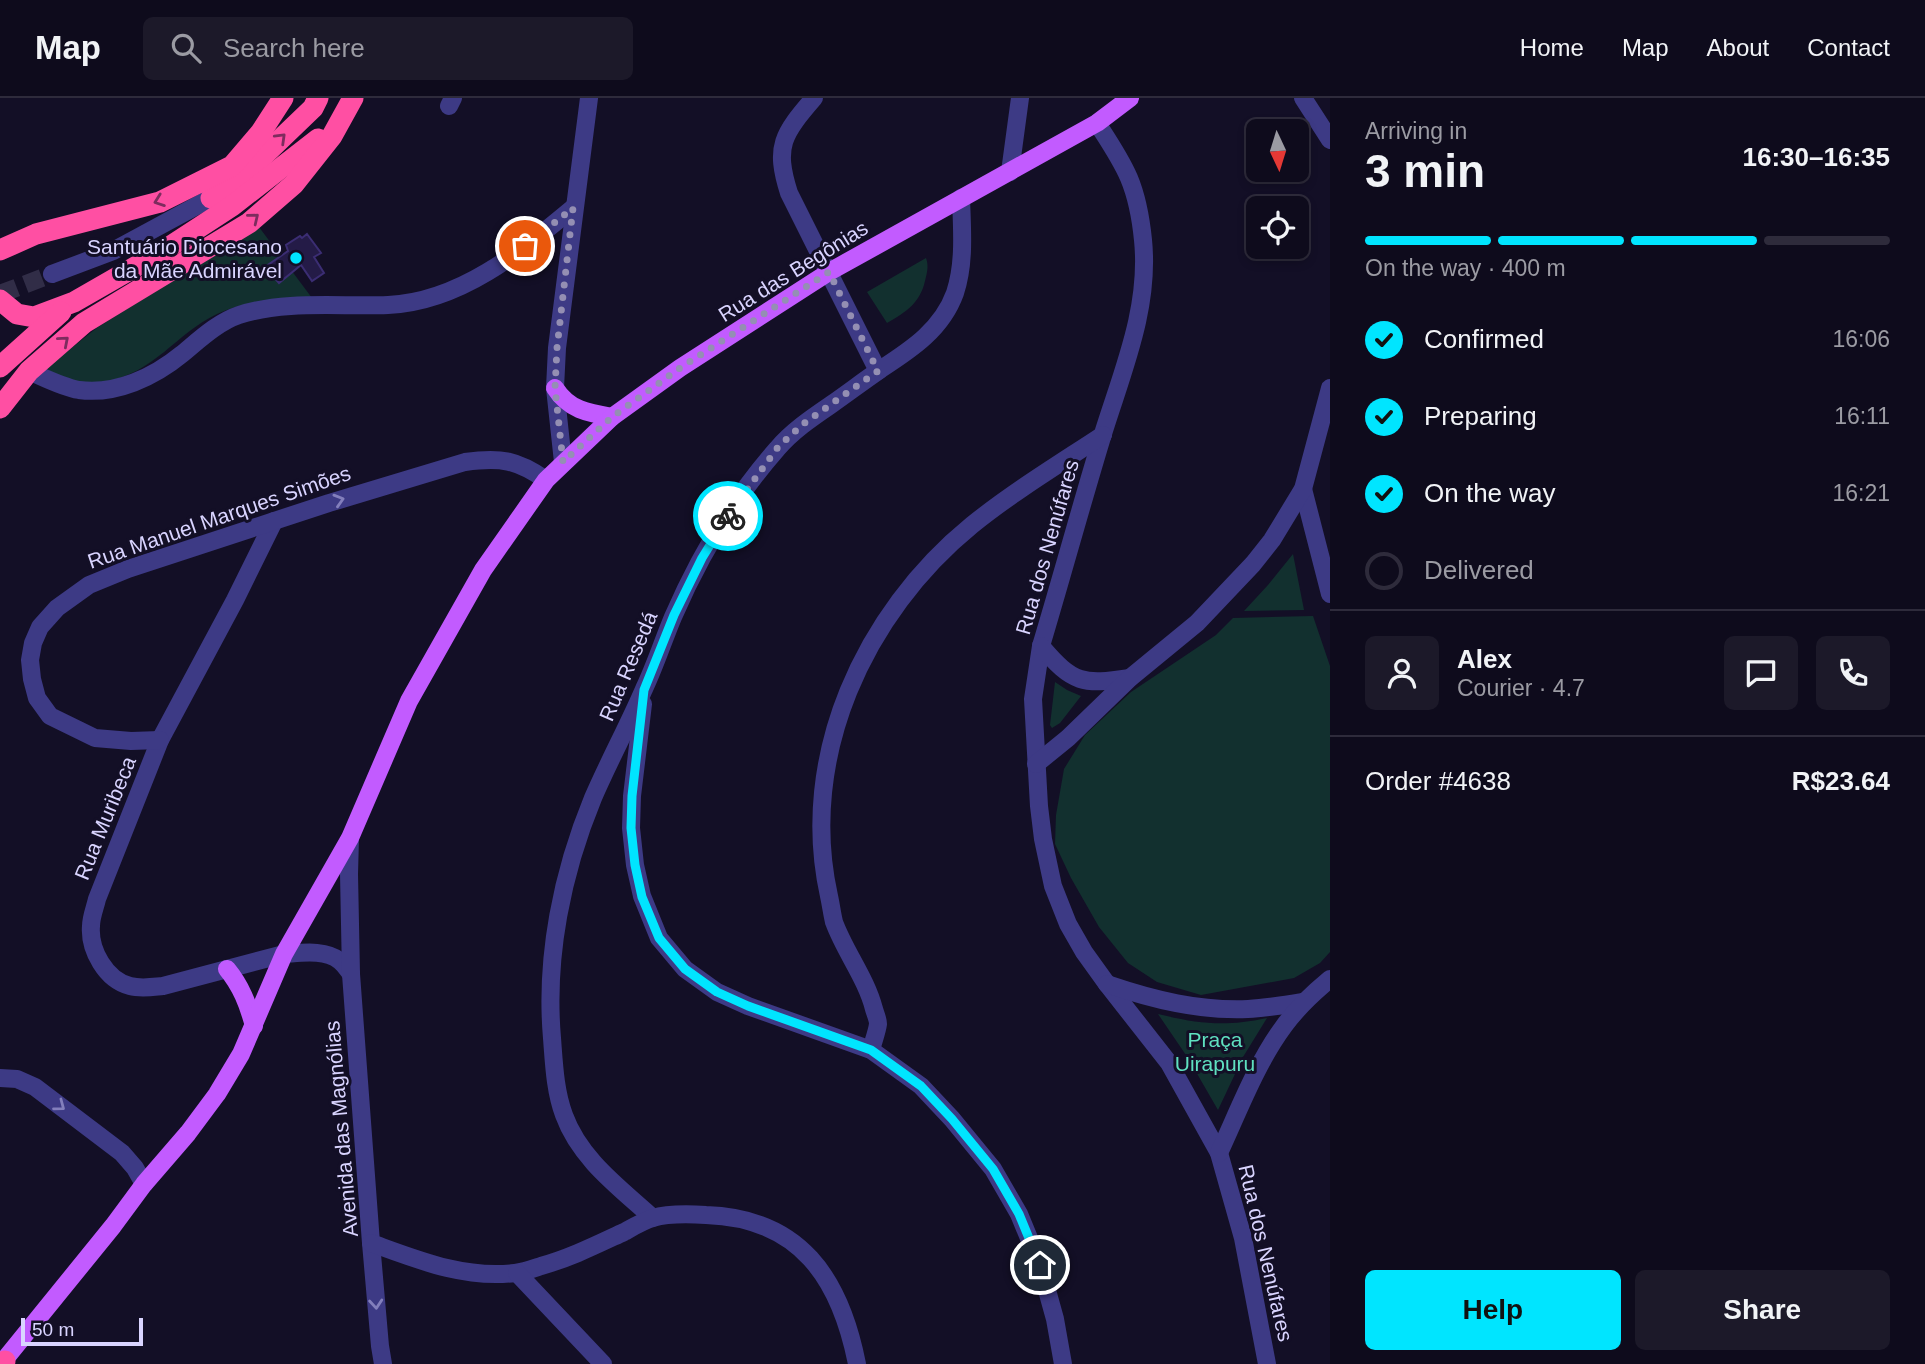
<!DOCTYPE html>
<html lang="en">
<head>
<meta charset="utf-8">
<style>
	:root { --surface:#0e0b1c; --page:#1c1929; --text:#f1f3f6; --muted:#9b9ba3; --line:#2e2b3b; --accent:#00e5ff }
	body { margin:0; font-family:Arial,sans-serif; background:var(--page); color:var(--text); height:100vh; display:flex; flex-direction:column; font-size:26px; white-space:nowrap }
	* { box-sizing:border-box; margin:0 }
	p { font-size:23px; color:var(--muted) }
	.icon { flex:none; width:38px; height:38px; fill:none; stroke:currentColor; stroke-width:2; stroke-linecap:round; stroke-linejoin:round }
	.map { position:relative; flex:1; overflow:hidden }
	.panel { display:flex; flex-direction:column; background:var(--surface); width:595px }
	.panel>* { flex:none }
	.needle { width:46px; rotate:176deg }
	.controls { position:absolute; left:1246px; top:21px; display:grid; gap:14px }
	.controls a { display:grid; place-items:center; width:63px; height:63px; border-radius:10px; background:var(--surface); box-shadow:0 4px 10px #0003,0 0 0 2px var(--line); font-size:35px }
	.scale { position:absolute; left:21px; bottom:18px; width:122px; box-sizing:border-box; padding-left:7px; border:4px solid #d9d4ff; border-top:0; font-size:19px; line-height:24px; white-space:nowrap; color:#d9d4ff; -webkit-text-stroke:5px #130f26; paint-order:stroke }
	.pin { position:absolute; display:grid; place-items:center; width:60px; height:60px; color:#fff; margin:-30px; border:4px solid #fff; border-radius:50%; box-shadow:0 2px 7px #0007 }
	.courier { position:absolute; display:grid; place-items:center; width:70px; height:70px; margin:-35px; border:5px solid #00e5ff; border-radius:50%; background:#fff; color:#222; box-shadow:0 2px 9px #0007 }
	.overview em { font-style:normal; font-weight:800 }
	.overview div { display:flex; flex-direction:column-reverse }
	.overview { display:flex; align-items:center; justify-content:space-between; height:119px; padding:0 35px }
	h1 { font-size:46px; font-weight:800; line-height:52px }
	.bar { display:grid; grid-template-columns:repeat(4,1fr); gap:10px 7px; align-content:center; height:84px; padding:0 35px }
	.bar i { height:9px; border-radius:5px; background:var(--line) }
	.bar .active { background:var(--accent) }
	.bar p { grid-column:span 4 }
	.line { display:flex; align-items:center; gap:18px; padding:0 35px; border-top:2px solid var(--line) }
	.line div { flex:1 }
	.round { display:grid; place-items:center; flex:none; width:74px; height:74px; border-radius:10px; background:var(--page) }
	ol { padding:0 35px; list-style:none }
	li { display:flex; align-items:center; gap:21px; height:77px }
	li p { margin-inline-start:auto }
	li .icon { padding:7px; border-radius:50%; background:var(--accent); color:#111; stroke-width:4 }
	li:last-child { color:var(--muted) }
	li i { width:38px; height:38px; border:4px solid var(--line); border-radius:50% }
	.button { display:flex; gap:14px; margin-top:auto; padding:14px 35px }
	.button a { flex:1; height:80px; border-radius:10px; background:var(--accent); color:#111; font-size:28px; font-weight:800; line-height:80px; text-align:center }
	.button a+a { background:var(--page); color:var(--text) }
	header { display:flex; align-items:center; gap:42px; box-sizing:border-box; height:98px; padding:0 35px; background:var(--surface); border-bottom:2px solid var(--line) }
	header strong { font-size:33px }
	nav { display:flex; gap:38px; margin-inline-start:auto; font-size:24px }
	.search { width:490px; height:63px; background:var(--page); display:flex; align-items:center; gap:18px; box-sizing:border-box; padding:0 24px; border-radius:10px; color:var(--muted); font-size:26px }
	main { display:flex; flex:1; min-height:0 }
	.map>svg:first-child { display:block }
	.green { fill:#12302f }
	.building { fill:#241b47; stroke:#3b2d73; stroke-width:2 }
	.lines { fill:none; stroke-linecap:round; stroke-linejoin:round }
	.minor-tunnel { stroke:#312d47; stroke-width:18; stroke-dasharray:18 9; stroke-linecap:butt }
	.minor { stroke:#3d3a85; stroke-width:18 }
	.major { stroke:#c25bff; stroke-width:18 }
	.highway { stroke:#ff4fa3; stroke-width:21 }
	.oneway { stroke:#7d2c5e }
	.oneway2 { stroke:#837fbc }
	.done { stroke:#948fb3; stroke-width:7; stroke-dasharray:0 12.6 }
	.route { stroke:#00e5ff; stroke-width:9 }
	.poi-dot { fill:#00e5ff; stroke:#130f26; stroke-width:2.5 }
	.labels { text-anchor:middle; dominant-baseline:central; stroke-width:6; stroke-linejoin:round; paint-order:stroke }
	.poi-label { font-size:21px; fill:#d9d4ff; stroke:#130f26; text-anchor:end }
	.street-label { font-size:21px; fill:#d9d4ff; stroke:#130f26 }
	.park-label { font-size:21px; fill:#5fe0c0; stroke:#130f26 }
</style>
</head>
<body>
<header>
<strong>Map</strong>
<div class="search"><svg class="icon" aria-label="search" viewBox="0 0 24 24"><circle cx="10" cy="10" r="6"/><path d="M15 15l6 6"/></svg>Search here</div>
<nav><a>Home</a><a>Map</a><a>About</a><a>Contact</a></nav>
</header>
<main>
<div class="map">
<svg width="1330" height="1266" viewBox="0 0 1330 1266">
	<rect width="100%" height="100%" fill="#130f26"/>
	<g class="green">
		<path d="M259 129 312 200C280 202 247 202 217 216 175 236 155 275 104 284 97 285 89 288 83 287 71 286 58 278 48 274L46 270 98 229Z"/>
		<path d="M926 160C929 168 927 175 925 183 920 205 906 214 887 225L867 194Z"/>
		<path d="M1293 456 1304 512 1244 513 1268 487Z"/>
		<path d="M1313 518 1330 568V854L1320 865 1294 880 1201 897 1157 884 1128 865 1099 829 1071 780 1055 746 1056 717 1064 671 1085 637 1131 594 1216 537 1233 520Z"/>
		<path d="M1055 584 1067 592 1081 598 1060 625 1052 630 1050 627Z"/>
		<path d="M1158 916C1199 926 1225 929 1267 920L1243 959 1218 1012 1188 960Z"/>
	</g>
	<path class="building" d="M307 136 321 155 314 159 324 175 312 183 301 167 279 185 265 169 288 153 286 147 300 138 302 140Z"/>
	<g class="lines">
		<path class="minor-tunnel" d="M0 196 52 176"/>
		<g class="minor">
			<path d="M814 0C783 36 774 48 789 95L878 273"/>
			<path d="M1303 0 1330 42"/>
			<path d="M449 8 453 0"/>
			<path d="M1097 25C1108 42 1121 61 1129 80 1137 99 1141 122 1143 142 1150 211 1122 274 1102 339 1081 408 1062 478 1041 548L1033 601 1039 708 1043 741 1053 788 1068 826 1084 854 1107 886 1169 965 1219 1055 1243 1140 1267 1266"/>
			<path d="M1010 74 1020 0"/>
			<path d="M52 176 113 153 211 100"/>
			<path d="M29 273C45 280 62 289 79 292 116 297 154 279 182 256 199 242 218 224 239 217 285 202 340 209 388 207 460 204 520 154 573 110"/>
			<path d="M563 364 555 290 557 250 589 0"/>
			<path d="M1303 391 1330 496"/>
			<path d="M274 423 235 502 160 642 97 801C95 810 91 819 91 828 89 852 106 882 130 888 141 891 152 889 163 888L284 856C301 855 325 851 340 863 344 866 348 872 351 876"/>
			<path d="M1041 548C1073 586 1083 587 1130 580"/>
			<path d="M643 606 632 698 631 730 635 767 642 798 659 840 685 871 717 894 748 908 871 952 921 988 952 1021 993 1071 1019 1116 1040 1167 1055 1221 1063 1266"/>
			<path d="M160 642 131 643 95 640 50 618 37 600 32 581 30 562 33 545 40 529 57 510 89 487 128 471 329 405 465 364C501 359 517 362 546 382"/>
			<path d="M1036 666 1068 640 1130 580 1197 525 1253 466 1272 442 1303 391 1330 290"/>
			<path d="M350 740 349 776 351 876 371 1145 380 1248 383 1266"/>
			<path d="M1107 886C1154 902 1199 913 1248 911 1267 910 1285 907 1303 904"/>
			<path d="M871 952C873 944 877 934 878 926 878 921 875 915 874 911 866 880 845 854 834 824 832 816 831 807 829 798 798 659 864 515 972 427 1013 394 1059 366 1103 337"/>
			<path d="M0 980 17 981 35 989 122 1055 135 1070 144 1086"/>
			<path d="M1219 1055C1239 1012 1256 966 1284 928 1297 910 1313 895 1330 881"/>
			<path d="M653 1120C619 1089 580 1061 564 1017 555 993 554 966 552 940 545 859 562 775 593 700 609 663 628 628 644 591 655 568 663 543 673 519 699 459 734 400 777 351 792 333 813 319 832 306 849 294 865 282 881 271 912 251 942 231 955 195 965 165 962 131 961 100"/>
			<path d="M371 1145C418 1162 464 1181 515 1175 524 1174 532 1171 541 1168 570 1160 596 1147 624 1134 633 1129 643 1123 653 1120 669 1115 690 1116 706 1117 800 1120 840 1180 857 1266"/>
			<path d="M517 1175 603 1266"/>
		</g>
		<g class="major">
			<path d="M555 290C569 312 588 315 612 319"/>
			<path d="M227 871C241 888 248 906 254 928"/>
			<path d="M1 1266 113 1128 144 1086 188 1035 217 996 241 956 284 856 350 740 409 603 483 472 546 382 612 319 680 270 829 174 1097 25 1130 0"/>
		</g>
		<g class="highway">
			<path d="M211 100 237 83 313 10 318 0"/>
			<path d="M0 152 36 136 160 104 232 68 261 34 283 0"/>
			<path d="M0 202 17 216 34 219 74 204 163 153 232 108 318 41"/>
			<path d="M0 269 61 214"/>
			<path d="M0 310 29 273 84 225 249 125 294 86 332 38 353 0"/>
			<path d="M2 1266 5 1263"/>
		</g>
	</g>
	<defs><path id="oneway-chevron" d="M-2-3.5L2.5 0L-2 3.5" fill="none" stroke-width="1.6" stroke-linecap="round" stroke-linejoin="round" transform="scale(1.75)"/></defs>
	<g class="oneway">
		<use href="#oneway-chevron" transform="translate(281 40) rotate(-44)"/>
		<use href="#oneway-chevron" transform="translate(159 103) rotate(160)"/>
		<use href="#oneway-chevron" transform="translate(254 120) rotate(-39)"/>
		<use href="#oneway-chevron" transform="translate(64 243) rotate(-41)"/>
	</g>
	<g class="oneway2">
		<use href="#oneway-chevron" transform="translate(339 402) rotate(-17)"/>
		<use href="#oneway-chevron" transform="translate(60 1008) rotate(37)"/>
		<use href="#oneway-chevron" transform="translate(376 1206) rotate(85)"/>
	</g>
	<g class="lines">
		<path class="done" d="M525 148 573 110 557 250 555 290 563 364 612 319 680 270 829 174 878 273 803 326 778 349 728 418"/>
		<path class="route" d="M728 418 702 460 674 517 644 592 632 698 631 730 635 767 642 799 659 840 685 871 717 894 748 908 871 952 921 988 952 1021 993 1071 1019 1116 1040 1167"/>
	</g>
	<circle class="poi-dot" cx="296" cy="160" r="7"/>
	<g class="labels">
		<g class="poi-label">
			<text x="282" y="148">Santuário Diocesano<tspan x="282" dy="24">da Mãe Admirável</tspan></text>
		</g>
		<g class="street-label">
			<text transform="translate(793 173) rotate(-32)">Rua das Begônias</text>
			<text transform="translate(219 419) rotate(-19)">Rua Manuel Marques Simões</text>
			<text transform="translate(1047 449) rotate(-74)">Rua dos Nenúfares</text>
			<text transform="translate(628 568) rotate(-67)">Rua Resedá</text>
			<text transform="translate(105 720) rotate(-68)">Rua Muribeca</text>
			<text transform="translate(341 1031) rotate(-95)">Avenida das Magnólias</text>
			<text transform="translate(1266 1155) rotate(77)">Rua dos Nenúfares</text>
		</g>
		<g class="park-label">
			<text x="1215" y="941">Praça<tspan x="1215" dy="24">Uirapuru</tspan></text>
		</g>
	</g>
</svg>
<div class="controls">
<a><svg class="needle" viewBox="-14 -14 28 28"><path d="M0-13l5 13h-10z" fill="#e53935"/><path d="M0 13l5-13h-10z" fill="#9b9ba3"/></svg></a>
<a><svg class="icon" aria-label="locate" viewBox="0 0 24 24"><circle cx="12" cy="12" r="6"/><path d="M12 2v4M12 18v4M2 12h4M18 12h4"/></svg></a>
</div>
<div class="scale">50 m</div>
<div class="pin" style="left:525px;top:148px;background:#ea580c"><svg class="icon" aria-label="bag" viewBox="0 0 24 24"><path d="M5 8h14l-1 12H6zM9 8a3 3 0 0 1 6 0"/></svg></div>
<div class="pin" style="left:1040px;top:1167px;background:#1f2937"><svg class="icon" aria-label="home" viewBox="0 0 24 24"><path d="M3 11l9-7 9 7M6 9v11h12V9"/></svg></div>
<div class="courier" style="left:728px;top:418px"><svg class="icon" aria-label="bike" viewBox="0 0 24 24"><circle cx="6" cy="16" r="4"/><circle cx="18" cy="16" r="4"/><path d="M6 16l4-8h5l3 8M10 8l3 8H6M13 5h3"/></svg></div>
</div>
<section class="panel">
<div class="overview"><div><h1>3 min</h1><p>Arriving in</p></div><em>16:30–16:35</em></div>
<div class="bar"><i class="active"></i><i class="active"></i><i class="active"></i><i></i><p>On the way · 400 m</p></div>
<ol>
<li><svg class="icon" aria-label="check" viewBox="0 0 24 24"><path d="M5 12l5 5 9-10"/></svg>Confirmed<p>16:06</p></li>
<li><svg class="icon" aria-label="check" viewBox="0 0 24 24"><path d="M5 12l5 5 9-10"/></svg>Preparing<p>16:11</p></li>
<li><svg class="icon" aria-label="check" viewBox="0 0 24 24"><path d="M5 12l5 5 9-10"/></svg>On the way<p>16:21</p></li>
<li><i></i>Delivered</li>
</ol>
<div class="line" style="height:126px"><a class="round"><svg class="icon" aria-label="person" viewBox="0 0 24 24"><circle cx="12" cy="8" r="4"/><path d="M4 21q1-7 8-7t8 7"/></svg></a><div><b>Alex</b><p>Courier · 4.7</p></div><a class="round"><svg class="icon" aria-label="chat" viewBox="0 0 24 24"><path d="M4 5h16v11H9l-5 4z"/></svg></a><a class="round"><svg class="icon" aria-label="phone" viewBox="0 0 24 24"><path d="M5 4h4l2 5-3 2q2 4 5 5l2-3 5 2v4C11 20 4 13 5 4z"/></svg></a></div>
<div class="line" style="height:91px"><div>Order #4638</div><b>R$23.64</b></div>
<div class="button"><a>Help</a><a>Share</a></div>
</section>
</main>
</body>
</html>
